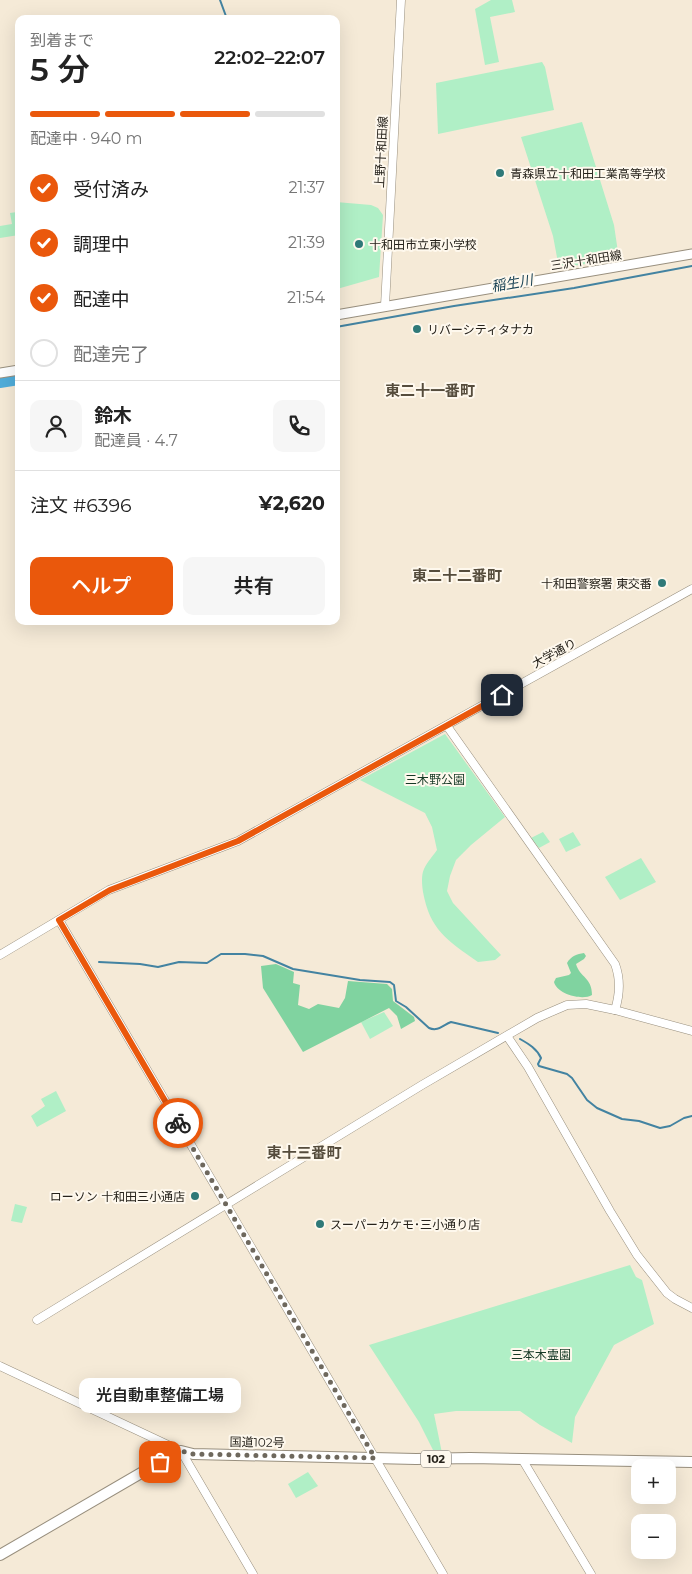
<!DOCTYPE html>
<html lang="ja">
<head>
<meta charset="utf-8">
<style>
	:root { --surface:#fff; --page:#f6f6f6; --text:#222; --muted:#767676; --line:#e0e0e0; --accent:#ea580c }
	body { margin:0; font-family:Montserrat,"Noto Sans JP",sans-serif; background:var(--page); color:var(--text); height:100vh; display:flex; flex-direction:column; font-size:19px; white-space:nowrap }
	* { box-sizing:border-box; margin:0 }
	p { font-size:16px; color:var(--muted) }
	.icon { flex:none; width:28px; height:28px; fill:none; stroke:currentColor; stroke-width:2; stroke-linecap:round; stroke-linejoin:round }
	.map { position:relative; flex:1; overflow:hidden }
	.drawer { position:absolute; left:15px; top:15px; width:325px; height:610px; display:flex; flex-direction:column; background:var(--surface); border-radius:10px; box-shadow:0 5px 20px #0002 }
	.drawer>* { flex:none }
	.buttons { position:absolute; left:631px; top:1459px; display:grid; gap:10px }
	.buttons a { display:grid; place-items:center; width:45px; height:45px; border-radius:10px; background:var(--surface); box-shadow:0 5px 20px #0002; font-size:25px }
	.pin { position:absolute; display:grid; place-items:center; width:42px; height:42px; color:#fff; margin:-21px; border-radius:10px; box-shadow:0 2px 8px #0006 }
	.courier { position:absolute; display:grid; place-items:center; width:50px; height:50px; margin:-25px; border:4px solid #ea580c; border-radius:50%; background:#fff; color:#222; box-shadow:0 1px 6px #0007 }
	.bubble { position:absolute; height:35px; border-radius:10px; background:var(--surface); box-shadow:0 5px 20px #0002; font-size:16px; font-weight:600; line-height:35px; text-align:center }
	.summary em { font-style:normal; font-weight:600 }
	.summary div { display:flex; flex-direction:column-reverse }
	.summary { display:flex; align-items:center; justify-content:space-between; height:85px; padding:0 15px }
	h1 { font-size:32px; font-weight:600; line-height:38px }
	.bar { display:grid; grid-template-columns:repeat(4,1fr); gap:8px 5px; align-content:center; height:60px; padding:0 15px }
	.bar i { height:6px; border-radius:4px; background:var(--line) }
	.bar .on { background:var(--accent) }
	.bar p { grid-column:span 4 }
	.line { display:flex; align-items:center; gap:12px; padding:0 15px; border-top:1px solid var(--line) }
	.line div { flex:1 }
	.round { display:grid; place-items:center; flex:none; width:52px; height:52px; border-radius:10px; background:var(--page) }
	ol { padding:0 15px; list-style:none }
	li { display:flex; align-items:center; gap:15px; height:55px }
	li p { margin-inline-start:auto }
	li .icon { padding:5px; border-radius:50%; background:var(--accent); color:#fff; stroke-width:4 }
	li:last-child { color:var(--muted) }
	li i { width:28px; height:28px; border:2px solid var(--line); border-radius:50% }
	.cta { display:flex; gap:10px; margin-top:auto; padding:10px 15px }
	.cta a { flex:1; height:58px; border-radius:10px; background:var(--accent); color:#fff; font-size:20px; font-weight:600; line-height:58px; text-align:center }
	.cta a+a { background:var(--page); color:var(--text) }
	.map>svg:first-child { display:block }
	.green { fill:#b0efc6 }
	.forest { fill:#80d3a0 }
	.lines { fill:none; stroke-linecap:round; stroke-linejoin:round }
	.stream { stroke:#4383a1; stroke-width:2 }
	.river { stroke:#50adda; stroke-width:10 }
	.secondary-casing { stroke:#988f7e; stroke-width:9 }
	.primary-casing { stroke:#988f7e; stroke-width:11 }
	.highway-casing { stroke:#988f7e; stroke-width:12 }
	.secondary { stroke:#fff; stroke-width:8 }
	.primary { stroke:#fff; stroke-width:9 }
	.highway { stroke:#fff; stroke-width:10 }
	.done { stroke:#6e685d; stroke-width:5; stroke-dasharray:0 9 }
	.route { stroke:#ea580c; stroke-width:6 }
	.poi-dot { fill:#2f7978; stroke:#fef8ed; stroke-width:2 }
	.labels { text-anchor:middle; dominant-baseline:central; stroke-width:4; stroke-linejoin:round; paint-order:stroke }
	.shield { fill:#fef8ed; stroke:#67625a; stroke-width:1 }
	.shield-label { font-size:11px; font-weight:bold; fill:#26221b }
	.street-label { font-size:12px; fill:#26221b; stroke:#fef8ed }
	.poi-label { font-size:12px; fill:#26221b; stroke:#fef8ed; text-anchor:start }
	.park-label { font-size:12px; fill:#163925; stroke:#fef8ed }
	.water-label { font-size:14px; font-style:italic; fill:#194255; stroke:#fef8ed }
	.quarter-label { font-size:15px; font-weight:bold; fill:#554c3c; stroke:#fef8ed }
</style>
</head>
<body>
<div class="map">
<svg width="692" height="1574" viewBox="0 0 692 1574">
	<rect width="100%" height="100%" fill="#f5ead7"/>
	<g class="green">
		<path d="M491 0H512L515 12 490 17 499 62 485 65 475 9Z"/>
		<path d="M542 62 545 67 554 110 438 134 436 83Z"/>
		<path d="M582 122 614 225 619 259 559 268 553 236 521 137Z"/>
		<path d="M336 202 371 205 378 208 383 215 379 277 337 289 336 300Z"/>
		<path d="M17 212 19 235 0 238V226L12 224 10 213Z"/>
		<path d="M445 734 505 817 471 845 456 860 450 876 447 891 453 903 501 955 495 960 478 962C447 940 430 930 423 892 422 885 421 875 424 869 427 862 433 856 437 850L432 827 425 813 360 780Z"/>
		<path d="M543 832 550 842 539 848 531 838Z"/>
		<path d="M573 832 581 845 566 852 559 839Z"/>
		<path d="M641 858 656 882 620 900 605 877Z"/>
		<path d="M384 1012 393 1026 370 1039 361 1022Z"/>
		<path d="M56 1091 66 1111 37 1127 31 1116 45 1106 41 1099Z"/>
		<path d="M15 1204 27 1207 22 1223 11 1221Z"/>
		<path d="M630 1265 636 1277 642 1280 654 1324 614 1345 575 1417 572 1443 540 1425 520 1411H456L434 1414 442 1453 435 1454 419 1422 369 1345Z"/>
		<path d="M308 1472 318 1486 296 1498 288 1484Z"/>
	</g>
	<g class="forest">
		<path d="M584 953 586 956 584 959 576 964C580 978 592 977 592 995 582 1001 557 994 554 982L556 978 569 975 571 973 567 963C571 956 577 954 584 953Z"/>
		<path d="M276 964 294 972 293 983 300 985 298 1005 309 1009 318 1004 339 1008 345 998 348 981 387 984 392 989 393 1001 414 1017 415 1021 401 1029 397 1016 389 1008 303 1052 263 988 261 966Z"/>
	</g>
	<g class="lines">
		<g class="stream">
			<path d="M220 0 227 19"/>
			<path d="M336 327 454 306 574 288 692 266"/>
			<path d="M99 962 140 964 158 967 179 962 207 963 221 954H245L263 956 293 969 360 980 390 982 394 985 396 1001 406 1007 429 1028C438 1032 443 1025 451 1022L498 1033"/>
			<path d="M520 1039C529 1044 537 1049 541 1058L538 1064 539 1066 567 1074 572 1078 587 1100 597 1108 622 1119 639 1121 660 1128 670 1126 684 1118 692 1116"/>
		</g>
		<path class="river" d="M0 383 19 380"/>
		<g class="secondary-casing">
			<g id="secondary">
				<path d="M385 306 401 0"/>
				<path d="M447 726 615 964C621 980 620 994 615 1010"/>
				<path d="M59 920 443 1574"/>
				<path d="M0 955 109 890 238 841 692 589"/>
				<path d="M507 1036 528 1067 610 1211 637 1255 667 1293 675 1299 692 1308"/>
				<path d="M37 1320 422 1085 537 1018 567 1005 586 1004 615 1010 692 1031"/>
				<path d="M0 1366 181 1451 253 1574"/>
				<path d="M522 1459 591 1574"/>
			</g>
		</g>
		<g class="primary-casing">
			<g id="primary">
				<path d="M336 315 692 254"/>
				<path d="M0 373 19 370"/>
			</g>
		</g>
		<g class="highway-casing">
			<path id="highway" d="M0 1555 160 1462 181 1451 193 1454 416 1459 470 1458 692 1462"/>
		</g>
		<use href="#secondary" class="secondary"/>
		<use href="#primary" class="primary"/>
		<use href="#highway" class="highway"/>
	</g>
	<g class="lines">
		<path class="done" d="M160 1462 181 1451 193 1454 375 1458 178 1123"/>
		<path class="route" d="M178 1123 59 920 110 890 238 841 502 695"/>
	</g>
	<g class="poi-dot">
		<circle cx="500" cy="173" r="5"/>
		<circle cx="359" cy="244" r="5"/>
		<circle cx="417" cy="329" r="5"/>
		<circle cx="662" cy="583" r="5"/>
		<circle cx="195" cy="1196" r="5"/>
		<circle cx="320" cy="1224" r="5"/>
	</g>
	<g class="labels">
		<rect class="shield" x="421" y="1450.5" width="30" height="17" rx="4"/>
		<g class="shield-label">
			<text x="436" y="1459">102</text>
		</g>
		<g class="street-label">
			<text transform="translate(381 152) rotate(-87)">上野十和田線</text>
			<text transform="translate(586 260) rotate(-9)">三沢十和田線</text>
			<text transform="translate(554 653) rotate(-28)">大学通り</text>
			<text transform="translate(257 1442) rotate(1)">国道102号</text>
		</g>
		<g class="poi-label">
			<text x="510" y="173">青森県立十和田工業高等学校</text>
			<text x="369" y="244">十和田市立東小学校</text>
			<text x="427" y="329">リバーシティタナカ</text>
			<text x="652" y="583" text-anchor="end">十和田警察署 東交番</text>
			<text x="185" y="1196" text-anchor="end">ローソン 十和田三小通店</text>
			<text x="330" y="1224">スーパーカケモ･三小通り店</text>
		</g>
		<g class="park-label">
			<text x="435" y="779">三木野公園</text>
			<text x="541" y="1354">三本木霊園</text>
		</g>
		<g class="water-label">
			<text transform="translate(512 283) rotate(-10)">稲生川</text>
		</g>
		<g class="quarter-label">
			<text x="430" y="390">東二十一番町</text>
			<text x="457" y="575">東二十二番町</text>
			<text x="304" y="1152">東十三番町</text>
		</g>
	</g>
</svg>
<div class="buttons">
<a>+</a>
<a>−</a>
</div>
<div class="pin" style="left:160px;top:1462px;background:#ea580c"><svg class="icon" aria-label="bag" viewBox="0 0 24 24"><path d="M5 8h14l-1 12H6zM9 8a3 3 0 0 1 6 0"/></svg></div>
<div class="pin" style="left:502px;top:695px;background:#1f2937"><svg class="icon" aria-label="home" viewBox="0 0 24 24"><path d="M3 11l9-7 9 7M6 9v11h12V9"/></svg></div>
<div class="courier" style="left:178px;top:1123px"><svg class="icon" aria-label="bike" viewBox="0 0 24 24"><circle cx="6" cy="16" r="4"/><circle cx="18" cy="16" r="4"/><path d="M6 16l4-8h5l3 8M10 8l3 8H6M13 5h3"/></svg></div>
<div class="bubble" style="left:79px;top:1378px;width:162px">光自動車整備工場</div>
<section class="drawer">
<div class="summary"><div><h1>5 分</h1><p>到着まで</p></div><em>22:02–22:07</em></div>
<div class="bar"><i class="on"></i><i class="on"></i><i class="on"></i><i></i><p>配達中 · 940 m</p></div>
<ol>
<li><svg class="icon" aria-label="check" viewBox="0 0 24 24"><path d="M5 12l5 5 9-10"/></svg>受付済み<p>21:37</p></li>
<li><svg class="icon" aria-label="check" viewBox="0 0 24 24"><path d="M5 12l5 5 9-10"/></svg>調理中<p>21:39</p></li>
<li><svg class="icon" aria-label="check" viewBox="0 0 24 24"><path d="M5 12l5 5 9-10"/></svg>配達中<p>21:54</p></li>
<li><i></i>配達完了</li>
</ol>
<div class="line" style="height:90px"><a class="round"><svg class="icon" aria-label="person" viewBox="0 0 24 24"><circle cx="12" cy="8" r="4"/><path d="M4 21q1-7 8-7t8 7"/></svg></a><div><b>鈴木</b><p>配達員 · 4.7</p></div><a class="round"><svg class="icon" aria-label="phone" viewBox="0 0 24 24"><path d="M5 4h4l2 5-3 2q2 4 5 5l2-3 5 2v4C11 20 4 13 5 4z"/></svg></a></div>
<div class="line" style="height:65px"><div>注文 #6396</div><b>¥2,620</b></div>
<div class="cta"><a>ヘルプ</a><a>共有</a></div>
</section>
</div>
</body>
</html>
